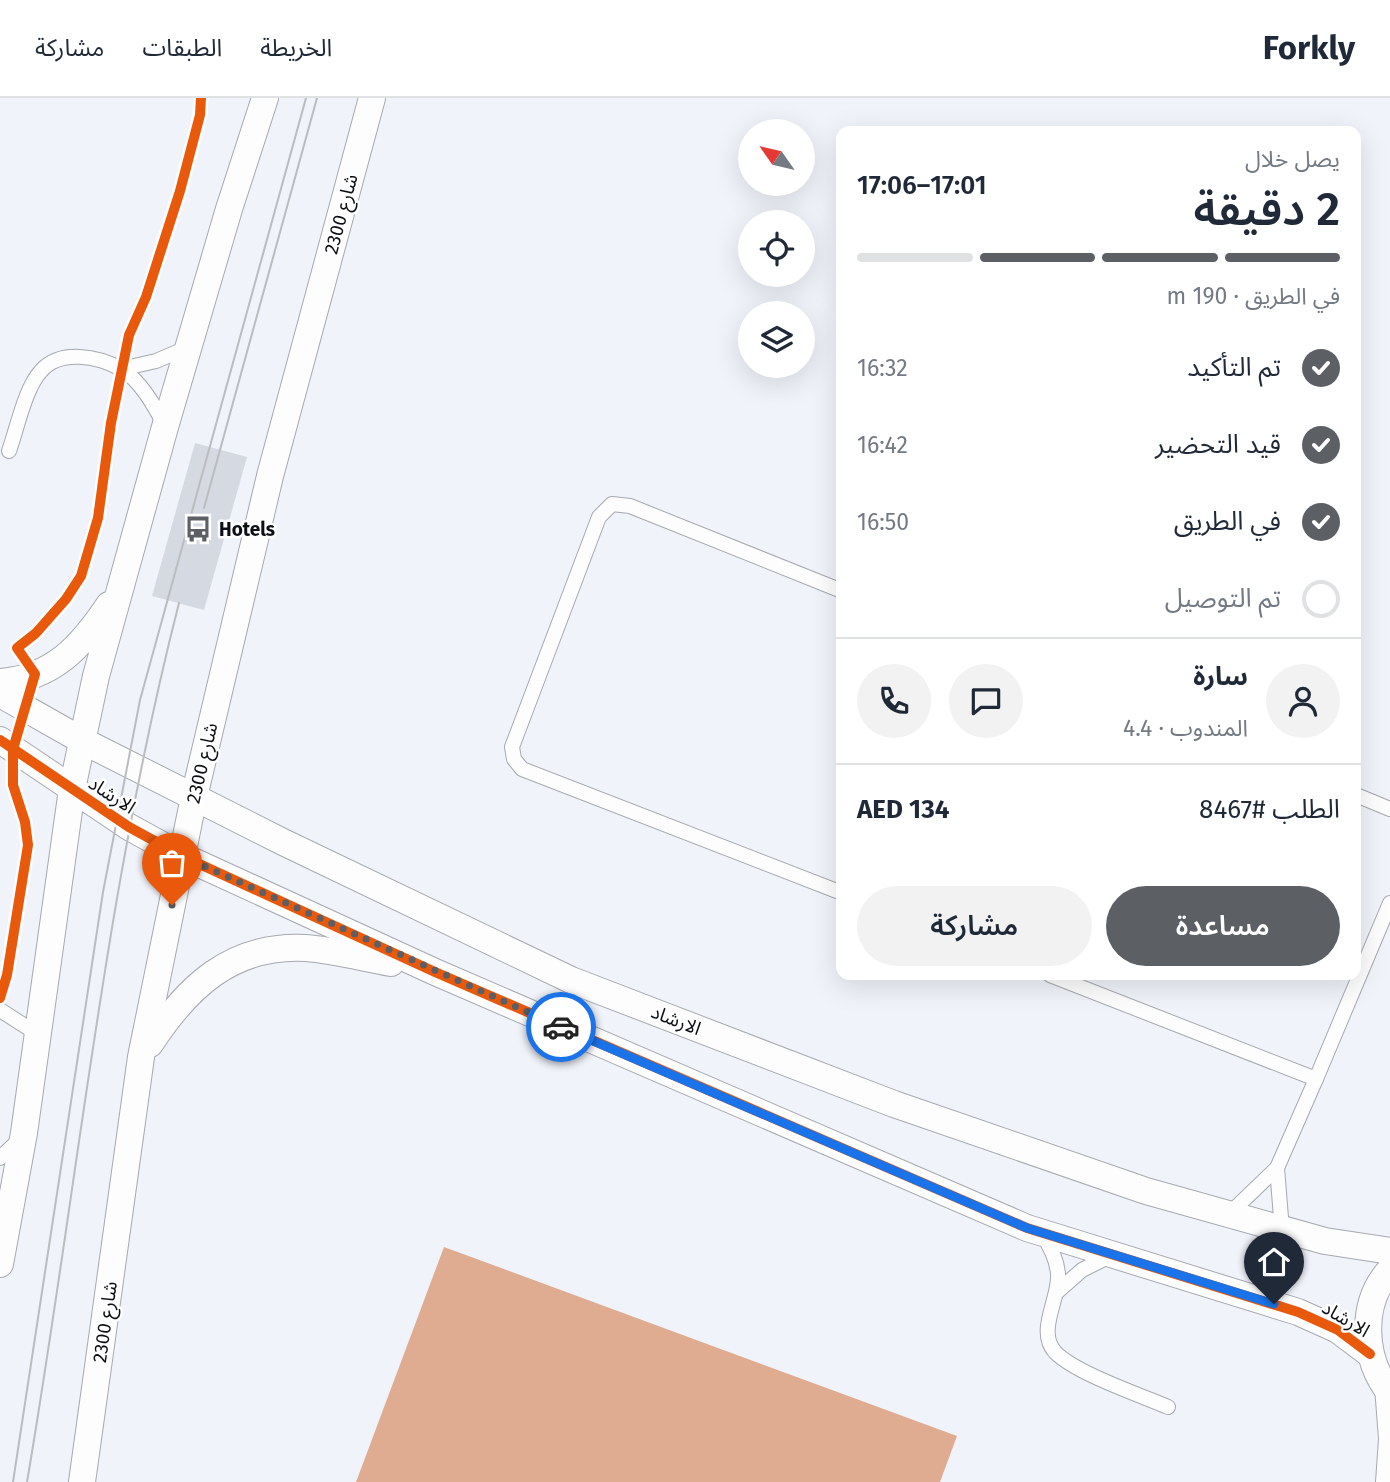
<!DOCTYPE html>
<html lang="ar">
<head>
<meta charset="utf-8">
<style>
	:root { --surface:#fff; --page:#f2f2f3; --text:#1f2937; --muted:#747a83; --line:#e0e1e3; --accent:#5c5f64 }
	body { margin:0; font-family:"Fira Sans","Noto Sans Arabic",sans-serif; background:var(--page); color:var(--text); direction:rtl; height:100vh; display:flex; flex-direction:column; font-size:26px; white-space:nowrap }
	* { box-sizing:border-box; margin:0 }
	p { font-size:23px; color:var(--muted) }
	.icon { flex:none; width:38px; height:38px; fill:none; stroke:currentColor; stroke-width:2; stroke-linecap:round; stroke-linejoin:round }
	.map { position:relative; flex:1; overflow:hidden; direction:ltr }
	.details { position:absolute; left:836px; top:28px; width:525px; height:854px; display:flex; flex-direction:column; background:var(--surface); border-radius:14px; box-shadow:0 7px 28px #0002; direction:rtl }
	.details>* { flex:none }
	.needle { width:46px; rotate:304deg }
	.tools { position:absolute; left:738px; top:21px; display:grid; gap:14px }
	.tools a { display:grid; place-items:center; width:77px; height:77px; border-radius:50%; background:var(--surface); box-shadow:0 7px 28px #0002; font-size:35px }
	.pin { position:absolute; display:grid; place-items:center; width:60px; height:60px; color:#fff; margin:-72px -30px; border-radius:50% 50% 50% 0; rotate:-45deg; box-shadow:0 0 7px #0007 }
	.pin .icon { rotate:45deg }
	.courier { position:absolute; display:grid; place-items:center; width:70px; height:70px; margin:-35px; border:5px solid #1a73e8; border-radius:50%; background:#fff; color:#222; box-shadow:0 2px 9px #0007 }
	.head em { font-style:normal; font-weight:600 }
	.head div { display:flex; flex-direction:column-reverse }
	.head { display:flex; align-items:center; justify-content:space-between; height:119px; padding:0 21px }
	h1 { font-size:46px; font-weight:600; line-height:52px }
	.bar { display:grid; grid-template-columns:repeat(4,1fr); gap:10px 7px; align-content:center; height:84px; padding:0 21px }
	.bar i { height:9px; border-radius:5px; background:var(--line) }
	.bar .active { background:var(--accent) }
	.bar p { grid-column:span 4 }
	.line { display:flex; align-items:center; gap:18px; padding:0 21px; border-top:2px solid var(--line) }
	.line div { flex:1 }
	.round { display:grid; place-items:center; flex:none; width:74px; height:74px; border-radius:37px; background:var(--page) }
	ol { padding:0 21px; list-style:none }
	li { display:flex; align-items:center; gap:21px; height:77px }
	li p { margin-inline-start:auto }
	li .icon { padding:7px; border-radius:50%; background:var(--accent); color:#fff; stroke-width:4 }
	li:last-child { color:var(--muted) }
	li i { width:38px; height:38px; border:4px solid var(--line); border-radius:50% }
	.button { display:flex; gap:14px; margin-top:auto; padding:14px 21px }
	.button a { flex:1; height:80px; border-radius:42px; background:var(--accent); color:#fff; font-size:28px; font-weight:600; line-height:80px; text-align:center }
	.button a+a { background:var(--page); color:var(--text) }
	header { display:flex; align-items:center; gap:42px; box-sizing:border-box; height:98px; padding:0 35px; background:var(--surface); border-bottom:2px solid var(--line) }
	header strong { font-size:33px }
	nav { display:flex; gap:38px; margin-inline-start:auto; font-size:24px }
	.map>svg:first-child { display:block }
	.water { fill:#dfac91 }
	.building { fill:#d5d9e2 }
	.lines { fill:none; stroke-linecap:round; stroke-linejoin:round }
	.service-casing { stroke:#a6a9af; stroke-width:16 }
	.minor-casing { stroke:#a6a9af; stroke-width:28 }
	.service { stroke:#fdfdfe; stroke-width:14 }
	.minor { stroke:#fdfdfe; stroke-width:26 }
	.tram { stroke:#babcbe; stroke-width:2 }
	.cycleway-casing { stroke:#fefefe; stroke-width:15 }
	.cycleway { stroke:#e8590c; stroke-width:10 }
	.done { stroke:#5c5f64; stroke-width:7; stroke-dasharray:0 12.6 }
	.route { stroke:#1a73e8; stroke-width:9 }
	.labels { text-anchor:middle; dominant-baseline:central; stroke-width:5; stroke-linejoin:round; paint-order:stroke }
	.street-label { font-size:19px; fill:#0c0f14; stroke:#fefefe }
	.poi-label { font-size:19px; font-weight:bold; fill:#0c0f14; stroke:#fefefe; text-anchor:start }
</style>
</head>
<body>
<header>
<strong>Forkly</strong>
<nav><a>الخريطة</a><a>الطبقات</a><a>مشاركة</a></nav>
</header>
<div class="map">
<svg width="1390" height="1384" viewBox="0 0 1390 1384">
	<rect width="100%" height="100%" fill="#f0f3fa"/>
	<path class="water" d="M444 1149 957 1338 940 1384H356Z"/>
	<path class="building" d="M195 345 247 359 204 512 152 498Z"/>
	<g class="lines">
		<g class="service-casing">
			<g id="service">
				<path d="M121 271 156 263 189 249"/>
				<path d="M9 353C17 331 25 290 41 273 60 251 98 258 121 271 140 282 154 307 164 326"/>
				<path d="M842 493 630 408 612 406 599 419 512 649 514 661 522 671 842 795"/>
				<path d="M1356 697 1390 711"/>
				<path d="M1050 877 1316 981 1390 805"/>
				<path d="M0 912 36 935"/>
				<path d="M0 1060 19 1042"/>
				<path d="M1277 1070 1282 1132"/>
				<path d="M1228 1117 1277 1070 1316 981"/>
				<path d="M1042 1136C1050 1148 1057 1161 1058 1176 1060 1200 1036 1233 1055 1254 1075 1275 1140 1297 1168 1309"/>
				<path d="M1057 1194 1082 1172 1110 1158"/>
				<path d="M1382 1289 1386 1341 1383 1384"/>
			</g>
		</g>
		<g class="minor-casing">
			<g id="minor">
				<path d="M0 584C53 580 81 549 109 507"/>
				<path d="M0 596 83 643 283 744 571 882 894 1006 1146 1093 1325 1143 1390 1153"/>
				<path d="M0 642 129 729 182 758 435 874 1027 1130 1298 1214 1338 1232 1370 1256"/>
				<path d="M150 946C187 889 232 846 306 850 334 852 363 860 391 865"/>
				<path d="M0 1166 24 1035 72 691 96 578 165 329 229 111 265 0"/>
				<path d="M1390 1172C1359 1206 1363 1261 1390 1295"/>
				<path d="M82 1384 141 959 194 699 270 378 372 0"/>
			</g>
		</g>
		<use href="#service" class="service"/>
		<use href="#minor" class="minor"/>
		<g class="tram">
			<path d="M204 410 317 0"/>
			<path d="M13 1384 103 794 140 602 306 0"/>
			<path d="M27 1384C77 1091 105 793 179 505"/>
		</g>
		<g class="cycleway-casing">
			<g id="cycleway">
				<path d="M0 642 129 729 182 758 435 874 1027 1130 1298 1214 1338 1232 1370 1256"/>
				<path d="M0 900 7 877 28 747 25 724 13 687V651L35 576 17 550 36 535 66 501 81 478 98 420 111 325 129 237 146 199 180 93 200 17 201 0"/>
			</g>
		</g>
		<use href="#cycleway" class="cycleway"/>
	</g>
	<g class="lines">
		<path class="done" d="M172 807 182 758 561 929"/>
		<path class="route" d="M561 929 1027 1130 1274 1206"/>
	</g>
	<defs>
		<g id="bus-bare" transform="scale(2.1)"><path d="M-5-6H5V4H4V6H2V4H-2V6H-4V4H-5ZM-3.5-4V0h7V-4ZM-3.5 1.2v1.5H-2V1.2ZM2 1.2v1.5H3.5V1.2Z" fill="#5c5f64" stroke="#fefefe" stroke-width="2.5" paint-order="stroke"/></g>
	</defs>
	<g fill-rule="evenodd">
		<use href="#bus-bare" x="198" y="431"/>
	</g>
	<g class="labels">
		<g class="street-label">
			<text transform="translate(341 116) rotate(-75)">شارع 2300</text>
			<text transform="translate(202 665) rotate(-77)">شارع 2300</text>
			<text transform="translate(112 697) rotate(33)">الارشاد</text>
			<text transform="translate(676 922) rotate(21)">الارشاد</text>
			<text transform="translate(1346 1221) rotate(31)">الارشاد</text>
			<text transform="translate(105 1224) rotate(-82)">شارع 2300</text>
		</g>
		<g class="poi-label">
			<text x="219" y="431">Hotels</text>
		</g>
	</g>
</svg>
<div class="tools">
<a><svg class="needle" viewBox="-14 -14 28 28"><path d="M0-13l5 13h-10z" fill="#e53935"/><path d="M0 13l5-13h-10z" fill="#747a83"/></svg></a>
<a><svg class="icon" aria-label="locate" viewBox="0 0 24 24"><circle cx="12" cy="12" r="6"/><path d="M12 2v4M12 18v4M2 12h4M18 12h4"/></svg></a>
<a><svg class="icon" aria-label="layers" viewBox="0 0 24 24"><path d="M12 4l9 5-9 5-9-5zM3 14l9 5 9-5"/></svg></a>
</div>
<div class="pin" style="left:172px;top:807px;background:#ea580c"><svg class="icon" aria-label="bag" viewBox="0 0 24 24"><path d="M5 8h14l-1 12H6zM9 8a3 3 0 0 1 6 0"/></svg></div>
<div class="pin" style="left:1274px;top:1206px;background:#1f2937"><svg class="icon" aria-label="home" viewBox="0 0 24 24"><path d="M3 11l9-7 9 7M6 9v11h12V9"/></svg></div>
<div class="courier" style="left:561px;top:929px"><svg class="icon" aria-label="car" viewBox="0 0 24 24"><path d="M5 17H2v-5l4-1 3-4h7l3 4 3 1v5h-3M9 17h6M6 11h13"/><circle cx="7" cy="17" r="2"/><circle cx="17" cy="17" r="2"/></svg></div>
<section class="details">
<div class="head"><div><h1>2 دقيقة</h1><p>يصل خلال</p></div><em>17:01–17:06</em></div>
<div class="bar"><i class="active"></i><i class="active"></i><i class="active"></i><i></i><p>في الطريق · 190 m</p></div>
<ol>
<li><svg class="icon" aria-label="check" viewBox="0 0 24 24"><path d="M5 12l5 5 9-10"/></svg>تم التأكيد<p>16:32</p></li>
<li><svg class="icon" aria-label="check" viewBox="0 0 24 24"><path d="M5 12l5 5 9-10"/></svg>قيد التحضير<p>16:42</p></li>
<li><svg class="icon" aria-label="check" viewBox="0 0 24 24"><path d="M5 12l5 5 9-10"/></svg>في الطريق<p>16:50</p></li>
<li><i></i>تم التوصيل</li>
</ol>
<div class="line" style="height:126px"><a class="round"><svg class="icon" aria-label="person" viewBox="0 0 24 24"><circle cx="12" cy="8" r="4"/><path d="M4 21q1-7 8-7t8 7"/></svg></a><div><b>سارة</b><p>المندوب · 4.4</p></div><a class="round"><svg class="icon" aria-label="chat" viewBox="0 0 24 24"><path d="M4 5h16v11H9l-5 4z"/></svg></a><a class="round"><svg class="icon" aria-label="phone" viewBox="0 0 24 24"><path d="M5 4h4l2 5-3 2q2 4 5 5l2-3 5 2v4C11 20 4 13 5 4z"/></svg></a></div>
<div class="line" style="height:91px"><div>الطلب #8467</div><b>AED 134</b></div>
<div class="button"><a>مساعدة</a><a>مشاركة</a></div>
</section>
</div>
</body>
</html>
